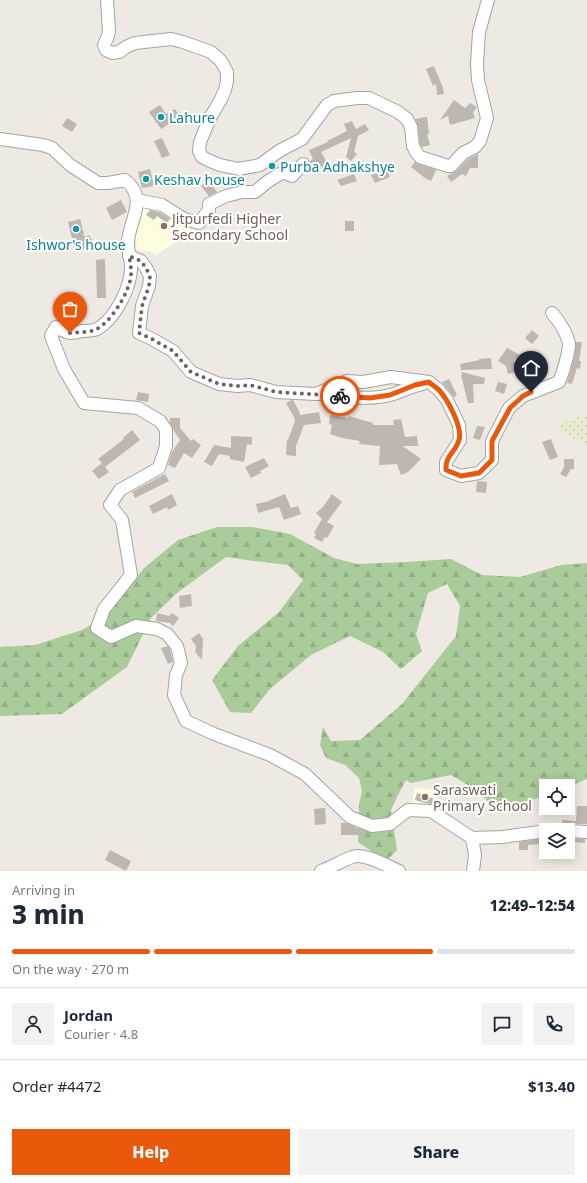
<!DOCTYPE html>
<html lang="en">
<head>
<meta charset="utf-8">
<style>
	:root { --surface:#fff; --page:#f2f2f3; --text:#1f2937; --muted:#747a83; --line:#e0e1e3; --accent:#ea580c }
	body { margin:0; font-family:"Noto Sans",sans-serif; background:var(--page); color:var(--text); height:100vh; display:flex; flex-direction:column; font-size:15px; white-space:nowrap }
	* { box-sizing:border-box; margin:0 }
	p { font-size:13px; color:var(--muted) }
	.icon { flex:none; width:22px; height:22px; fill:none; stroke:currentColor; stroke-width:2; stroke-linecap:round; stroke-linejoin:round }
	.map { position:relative; height:871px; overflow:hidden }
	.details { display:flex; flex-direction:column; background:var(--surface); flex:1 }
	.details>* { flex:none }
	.buttons { position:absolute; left:539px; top:779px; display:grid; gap:8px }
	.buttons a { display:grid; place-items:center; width:36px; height:36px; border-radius:0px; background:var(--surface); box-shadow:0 2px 10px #0003; font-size:20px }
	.pin { position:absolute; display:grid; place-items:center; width:34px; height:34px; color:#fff; margin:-41px -17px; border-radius:50% 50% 50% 0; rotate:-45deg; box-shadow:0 0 4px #0007 }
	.pin .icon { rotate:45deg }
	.courier { position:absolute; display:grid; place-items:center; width:40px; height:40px; margin:-20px; border:3px solid #ea580c; border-radius:50%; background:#fff; color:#222; box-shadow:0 1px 5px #0007 }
	.summary em { font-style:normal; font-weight:800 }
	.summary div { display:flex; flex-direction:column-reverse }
	.summary { display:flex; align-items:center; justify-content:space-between; height:68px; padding:0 12px }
	h1 { font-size:26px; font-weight:800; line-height:30px }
	.bar { display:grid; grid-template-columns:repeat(4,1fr); gap:6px 4px; align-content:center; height:48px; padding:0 12px }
	.bar i { height:5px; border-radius:3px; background:var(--line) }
	.bar .current { background:var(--accent) }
	.bar p { grid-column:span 4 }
	.line { display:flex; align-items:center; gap:10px; padding:0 12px; border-top:1px solid var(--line) }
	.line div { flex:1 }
	.round { display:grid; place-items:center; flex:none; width:42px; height:42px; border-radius:0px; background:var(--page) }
	.primary-button { display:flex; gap:8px; margin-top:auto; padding:8px 12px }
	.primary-button a { flex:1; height:46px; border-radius:0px; background:var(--accent); color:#fff; font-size:16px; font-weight:800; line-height:46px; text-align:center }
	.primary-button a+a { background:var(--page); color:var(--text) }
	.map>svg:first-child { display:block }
	.education { fill:#fdfcdd }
	.farmland { fill:url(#farmland-dots) }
	.forest { fill:url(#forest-firs) }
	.building { fill:#beb6b0 }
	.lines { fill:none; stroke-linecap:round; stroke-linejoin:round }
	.minor-casing { stroke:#a4a4a4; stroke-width:14 }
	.minor { stroke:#fff; stroke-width:12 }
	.done { stroke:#666562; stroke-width:4; stroke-dasharray:0 7.2 }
	.route { stroke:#ea580c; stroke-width:5 }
	.culture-dot { fill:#0f9aa8; stroke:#fff; stroke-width:1.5 }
	.education-dot { fill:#8d6e63; stroke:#fff; stroke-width:1.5 }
	.labels { text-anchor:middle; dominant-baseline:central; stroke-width:4; stroke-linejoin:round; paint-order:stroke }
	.culture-label { font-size:14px; fill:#0d838f; stroke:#fff; text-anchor:start }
	.education-label { font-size:14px; fill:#785e54; stroke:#fff; text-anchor:start }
</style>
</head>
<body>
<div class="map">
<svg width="587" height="871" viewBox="0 0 587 871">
	<defs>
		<pattern id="farmland-dots" width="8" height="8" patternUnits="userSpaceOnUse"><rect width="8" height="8" fill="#eaebcf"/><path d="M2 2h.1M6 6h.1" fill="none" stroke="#c8c9b1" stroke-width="1.8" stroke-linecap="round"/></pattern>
		<pattern id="forest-firs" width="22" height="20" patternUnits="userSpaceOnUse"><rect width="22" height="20" fill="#aacb9a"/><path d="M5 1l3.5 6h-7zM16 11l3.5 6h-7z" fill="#92ae84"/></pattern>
	</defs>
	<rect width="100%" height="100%" fill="#eeeae3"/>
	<g class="education">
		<path d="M145 204 192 222 189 233 155 256 151 252 137 250 135 230Z"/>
		<path d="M415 787 438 791 435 807 412 803Z"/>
	</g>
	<path class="farmland" d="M587 414V446L554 426Z"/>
	<path class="forest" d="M217 527H252L290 534 334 558 357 564 405 562 451 559 482 575 520 577 561 565 587 563V779L568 787 546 786V795L500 812 473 788 451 775 411 783 406 780 397 797 391 810 397 850 387 860 377 855 358 842 359 804 362 791 359 778 345 765 326 758 320 745 323 727 331 741 360 740 402 704 456 636 460 606 447 584 428 593 416 634 422 651 401 669 383 652 350 636 311 655 270 689 251 713 230 712 212 680 238 646 279 612 303 580 288 565 254 561 226 557 177 593 151 618 127 667 62 714 0 716V647L35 645 82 630 105 617 144 568 178 540Z"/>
	<g class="building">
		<path d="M434 66 443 88 444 94 437 95 436 84 433 86 426 69Z"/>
		<path d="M454 100 465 108 470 103 477 107 473 112 475 118 450 125 448 116 440 120Z"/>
		<path d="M160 105 166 114 175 109 179 115 171 121 172 122 161 129 149 112Z"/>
		<path d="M427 117 429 134H427L430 145 422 147 420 144 418 126 415 119Z"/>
		<path d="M67 118 77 124 72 132 62 126Z"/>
		<path d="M352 121 356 129 365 124 369 130 358 136 354 152 357 154 351 161 346 157 351 138 321 152 328 164 322 168 318 162 309 171 308 170 310 166V161L313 159 309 150 328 142 327 141 347 131 344 124Z"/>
		<path d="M162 138 170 155 162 158 154 141Z"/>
		<path d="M478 154V168H470L466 176 462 174 451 182 447 176 456 171 468 159Z"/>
		<path d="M415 162 418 164 436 170 431 181 425 178 411 167Z"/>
		<path d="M386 168 390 177 375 183 371 175Z"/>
		<path d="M150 169 154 186 142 188 138 172Z"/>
		<path d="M354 174 357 181 341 186 337 180Z"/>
		<path d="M208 180 217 192 209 196 201 186Z"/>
		<path d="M121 200 127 212 112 220 106 208Z"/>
		<path d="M150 210 159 212 170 219 167 223 157 216 154 220 146 215Z"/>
		<path d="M80 219 84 234 81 235H84L85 237 89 235 94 244 80 251 73 238 72 239 68 222Z"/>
		<rect x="345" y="221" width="9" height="10"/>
		<path d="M105 259 106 298H97L96 260Z"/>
		<path d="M532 330 539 336 532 344 525 338Z"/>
		<path d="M576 342H582L579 361H581L580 369 577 368 572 384 567 383 574 358Z"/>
		<path d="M507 348 520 355 514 360 517 372 508 374 506 366 498 361Z"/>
		<path d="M491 358 492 369 461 370 460 364 479 360V359Z"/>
		<path d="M462 372 485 378 484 384H473L474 403H468L461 375H462Z"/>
		<path d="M449 379 457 395 454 397 442 382Z"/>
		<path d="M498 382 507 384 504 394 495 391Z"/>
		<path d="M138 392 149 394 148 402 136 400Z"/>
		<path d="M292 400H293L299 411 300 415 319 412 321 423 304 425 296 446V456L286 455 287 440H288L295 421 294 417 286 403Z"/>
		<path d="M330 415 349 418V416L373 423V425H394L393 420 401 419 405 437 417 436 418 446H403L421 459 408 472 401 475 397 464 379 465 380 446 359 444 360 441 342 438 330 434 332 425 329 424Z"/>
		<path d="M170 418H180V428L191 441 193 439 201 445 192 458 184 453 175 468 168 465 172 452 180 440 174 431 172 426 170 423Z"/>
		<path d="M477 426 485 427 480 440 473 438Z"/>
		<path d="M132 430 140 440 105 467 109 472 99 479 92 471 102 463 98 459 124 439 123 438Z"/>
		<path d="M231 436 252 437V445L247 444 244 462 230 459V456L219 454 212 466 204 462 214 445 231 448Z"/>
		<path d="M551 439 558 457 550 460 542 442Z"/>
		<path d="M264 458 269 466 260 471 261 473 251 478 245 467Z"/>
		<path d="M564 459H574V469H571L566 477 560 474 564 467Z"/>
		<path d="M165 474 169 481 135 498 132 492Z"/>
		<path d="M477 481 487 482 486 493 476 492Z"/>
		<path d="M172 494 177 505 168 510 167 507 153 514 149 506Z"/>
		<path d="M285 494 291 508 298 506 301 514 284 520 279 507 258 513 256 504 266 502Z"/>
		<path d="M332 494 342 502 327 522 334 526 327 538 325 537 322 542 314 538 316 535 314 533 322 519 316 513 323 507Z"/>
		<path d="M191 594 192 606 180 608 179 596Z"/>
		<path d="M157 613 169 616 172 613 179 618 173 626 170 623 156 621Z"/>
		<path d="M199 633 203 639 202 660 195 652 196 646 191 639Z"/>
		<path d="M168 646 170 649 173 662 168 664 161 648Z"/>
		<path d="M417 793 435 799 433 804 425 803 415 800Z"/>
		<path d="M577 806H587V824H568L563 825 562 820 576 821Z"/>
		<path d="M325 808 326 824 315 825 314 809Z"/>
		<path d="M341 823H346L366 832V835H341Z"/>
		<path d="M539 839 540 844 528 845V850H519V842Z"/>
		<path d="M568 839H585V843L574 842 571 856H568Z"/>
		<path d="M110 850 131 861 126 871 105 860Z"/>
	</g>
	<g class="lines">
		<g class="minor-casing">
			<g id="minor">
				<path d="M107 0 109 31 108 36 104 45 106 50 112 53 119 52 126 47 135 43 171 39 183 42 211 52 221 61 227 72V81L225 90 221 99 210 118 200 142 199 151 202 157 210 161 220 165 239 169 260 165 279 151 302 139 327 105 334 101 357 98H369L398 112 407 119 411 127 413 146 416 152 420 157 448 166H451L463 153 475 147 480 141 487 118 478 80 477 64 479 32 488 0"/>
				<path d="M0 139 43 145 52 148 70 165 98 183H108L125 180C149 199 129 220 128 242 127 252 132 260 131 269 130 289 115 319 97 329 93 331 87 331 82 331 78 332 73 333 70 333 65 332 60 329 56 327L51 336 64 369 84 403 138 408 160 421 166 430V446L159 468 120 490 110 505 122 520 131 575 104 609 97 628 111 637 136 626 157 629 167 634 177 646 181 663 176 675 174 695 186 721 214 734 270 755 305 774 350 817 372 826 390 824 408 810 431 811 472 838 503 837 546 831"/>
				<path d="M137 200 162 205 184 219 199 223 209 210V204L226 196 242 192H255L267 182 283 172 292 176 303 164"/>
				<path d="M129 256 141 261 146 268 150 276 149 286 142 306 139 333 152 339 173 351 191 372 219 384 238 386 250 385 276 392 316 394 347 381 363 382 391 377 429 382 438 389 447 400 459 425 460 440 446 462V470L461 476 479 473 492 460V441L509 408 523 396 559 382C562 375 570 350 569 343 566 332 559 321 552 313"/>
				<path d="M319 394C342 396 367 401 390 395 401 392 411 386 422 384"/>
				<path d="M553 830H557"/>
				<path d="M568 831 587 832"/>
				<path d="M472 838 475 855 473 871"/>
				<path d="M321 871C332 867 341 861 352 857 364 852 387 866 399 871"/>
			</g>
		</g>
		<use href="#minor" class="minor"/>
	</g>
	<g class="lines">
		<path class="done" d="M70 333C78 332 90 333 97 329 111 321 126 297 130 281 132 273 131 265 129 256L141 261 146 268 150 276 149 286 142 306 139 333 152 339 173 351 191 372 219 384 238 386 250 385 276 392 340 396"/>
		<path class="route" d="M340 396 370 398 390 395 415 385 429 382C432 385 436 387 439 390 447 399 463 427 459 440 456 452 445 455 446 470L461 476 479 473 492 460V441L510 408 523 396 531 392"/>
	</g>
	<g class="culture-dot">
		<circle cx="161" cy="117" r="4"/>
		<circle cx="272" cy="166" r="4"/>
		<circle cx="146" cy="179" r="4"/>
		<circle cx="76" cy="229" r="4"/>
	</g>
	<g class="education-dot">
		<circle cx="164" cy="226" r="4"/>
		<circle cx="425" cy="797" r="4"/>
	</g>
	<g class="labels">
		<g class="culture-label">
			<text x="169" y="117">Lahure</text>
			<text x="280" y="166">Purba Adhakshye</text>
			<text x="154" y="179">Keshav house</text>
			<text x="76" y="244" text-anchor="middle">Ishwor's house</text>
		</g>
		<g class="education-label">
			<text x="172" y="218">Jitpurfedi Higher<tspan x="172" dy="16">Secondary School</tspan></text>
			<text x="433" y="789">Saraswati<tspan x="433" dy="16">Primary School</tspan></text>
		</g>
	</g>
</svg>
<div class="buttons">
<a><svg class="icon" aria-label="locate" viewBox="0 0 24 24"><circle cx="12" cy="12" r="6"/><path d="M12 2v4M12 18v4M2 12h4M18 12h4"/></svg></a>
<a><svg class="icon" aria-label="layers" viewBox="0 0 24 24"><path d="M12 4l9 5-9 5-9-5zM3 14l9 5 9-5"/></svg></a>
</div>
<div class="pin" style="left:70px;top:333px;background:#ea580c"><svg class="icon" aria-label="bag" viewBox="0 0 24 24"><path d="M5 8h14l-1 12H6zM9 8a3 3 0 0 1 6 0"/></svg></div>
<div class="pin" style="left:531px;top:392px;background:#1f2937"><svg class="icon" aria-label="home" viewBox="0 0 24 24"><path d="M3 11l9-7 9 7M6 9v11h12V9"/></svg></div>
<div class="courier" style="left:340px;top:396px"><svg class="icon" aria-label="bike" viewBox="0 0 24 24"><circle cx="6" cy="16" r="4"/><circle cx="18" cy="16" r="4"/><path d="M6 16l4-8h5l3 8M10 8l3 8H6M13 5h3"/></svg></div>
</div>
<section class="details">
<div class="summary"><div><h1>3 min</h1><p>Arriving in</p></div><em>12:49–12:54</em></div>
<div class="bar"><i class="current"></i><i class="current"></i><i class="current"></i><i></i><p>On the way · 270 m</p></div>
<div class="line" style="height:72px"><a class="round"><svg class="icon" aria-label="person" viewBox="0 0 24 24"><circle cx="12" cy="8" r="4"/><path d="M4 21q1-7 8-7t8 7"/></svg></a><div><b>Jordan</b><p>Courier · 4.8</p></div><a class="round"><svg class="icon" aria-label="chat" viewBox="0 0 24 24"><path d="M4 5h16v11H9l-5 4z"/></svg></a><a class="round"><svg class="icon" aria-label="phone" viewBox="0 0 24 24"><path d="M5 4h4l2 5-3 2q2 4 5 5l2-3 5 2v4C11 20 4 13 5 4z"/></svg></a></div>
<div class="line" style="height:52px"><div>Order #4472</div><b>$13.40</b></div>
<div class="primary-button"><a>Help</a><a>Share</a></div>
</section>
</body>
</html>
